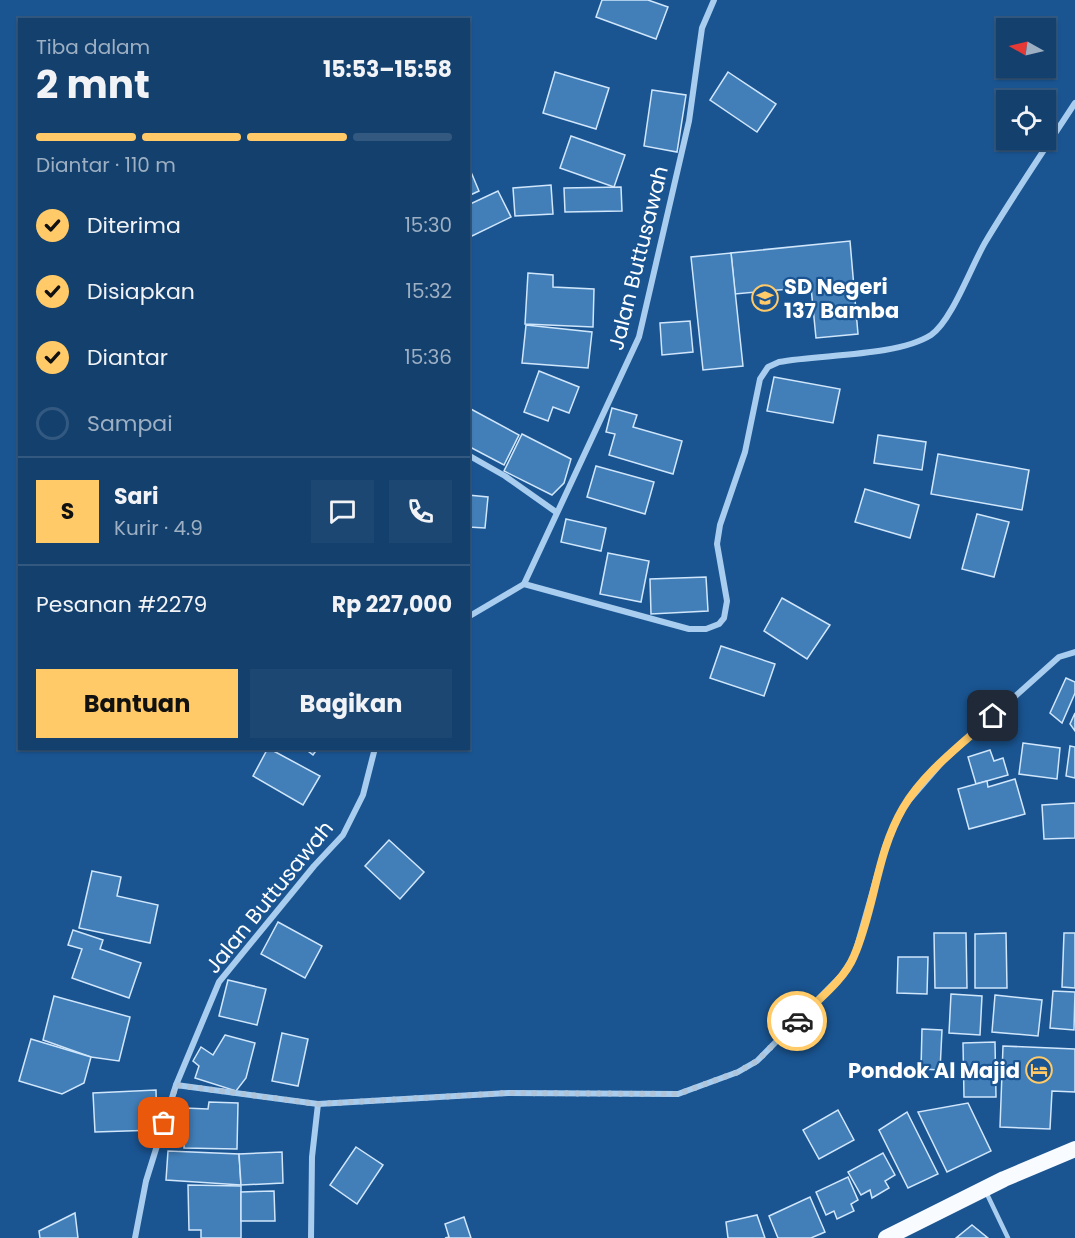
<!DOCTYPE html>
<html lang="id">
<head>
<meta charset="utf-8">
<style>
	:root { --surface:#14406e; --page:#1d4773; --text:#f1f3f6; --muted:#9dafc2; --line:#335981; --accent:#ffca67 }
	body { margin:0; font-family:Poppins,sans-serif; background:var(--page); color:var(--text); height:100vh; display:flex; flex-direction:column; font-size:22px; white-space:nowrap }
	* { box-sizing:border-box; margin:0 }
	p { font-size:20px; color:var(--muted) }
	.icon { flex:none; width:33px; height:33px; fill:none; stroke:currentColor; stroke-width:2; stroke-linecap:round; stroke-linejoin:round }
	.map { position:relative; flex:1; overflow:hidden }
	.panel { position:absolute; left:18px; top:18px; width:452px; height:732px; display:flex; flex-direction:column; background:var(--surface); border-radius:0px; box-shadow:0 2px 4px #0004,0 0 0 2px var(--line) }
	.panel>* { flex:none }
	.needle { width:39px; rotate:278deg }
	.fabs { position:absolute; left:996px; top:18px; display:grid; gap:12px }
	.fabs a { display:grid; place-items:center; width:60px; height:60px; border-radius:0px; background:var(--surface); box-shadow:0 2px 4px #0004,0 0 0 2px var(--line); font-size:30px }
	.pin { position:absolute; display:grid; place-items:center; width:51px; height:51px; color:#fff; margin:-26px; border-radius:12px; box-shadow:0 3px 9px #0006 }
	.courier { position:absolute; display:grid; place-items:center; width:60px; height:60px; margin:-30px; border:4px solid #ffca67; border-radius:50%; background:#fff; color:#222; box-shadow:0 2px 8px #0007 }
	.overview em { font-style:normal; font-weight:700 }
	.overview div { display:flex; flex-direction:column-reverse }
	.overview { display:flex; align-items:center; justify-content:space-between; height:102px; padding:0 18px }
	h1 { font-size:39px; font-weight:700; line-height:45px }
	.bar { display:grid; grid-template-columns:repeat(4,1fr); gap:9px 6px; align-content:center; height:72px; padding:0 18px }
	.bar i { height:8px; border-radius:4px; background:var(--line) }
	.bar .on { background:var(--accent) }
	.bar p { grid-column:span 4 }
	.line { display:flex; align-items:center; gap:15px; padding:0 18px; border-top:2px solid var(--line) }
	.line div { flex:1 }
	.round { display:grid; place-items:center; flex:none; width:63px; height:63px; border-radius:0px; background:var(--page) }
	ol { padding:0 18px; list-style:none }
	li { display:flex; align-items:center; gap:18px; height:66px }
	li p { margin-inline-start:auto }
	li .icon { padding:6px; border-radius:50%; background:var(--accent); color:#111; stroke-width:4 }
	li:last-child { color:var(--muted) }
	li i { width:33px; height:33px; border:3px solid var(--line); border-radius:50% }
	.primary-button { display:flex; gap:12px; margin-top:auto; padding:12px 18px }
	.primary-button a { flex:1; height:69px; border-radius:0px; background:var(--accent); color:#111; font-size:24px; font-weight:700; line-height:69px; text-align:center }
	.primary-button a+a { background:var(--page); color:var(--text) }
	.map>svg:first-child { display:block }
	.building { fill:#427fb9; stroke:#d0e6fb; stroke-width:1.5 }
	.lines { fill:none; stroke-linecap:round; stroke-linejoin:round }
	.service { stroke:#a9cdef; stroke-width:4.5 }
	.minor { stroke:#a9cdef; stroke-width:6 }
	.trunk { stroke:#f8fbff; stroke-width:16 }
	.done { stroke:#afc4d9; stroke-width:6; stroke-dasharray:0 10.8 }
	.route { stroke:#ffca67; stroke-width:8 }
	.labels { text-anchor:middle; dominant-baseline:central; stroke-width:4.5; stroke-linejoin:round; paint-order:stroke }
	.street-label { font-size:21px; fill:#fff; stroke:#1a5592 }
	.poi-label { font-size:21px; font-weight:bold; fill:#fff; stroke:#1a5592; text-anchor:start }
</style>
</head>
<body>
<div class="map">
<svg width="1075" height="1238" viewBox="0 0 1075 1238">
	<rect width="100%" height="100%" fill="#1a5592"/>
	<g class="building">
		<path d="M602 0H648L668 7 656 39 596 17Z"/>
		<path d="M555 72 609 88 596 129 543 113Z"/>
		<path d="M728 72 776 104 757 132 710 100Z"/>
		<path d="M652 90 686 95 677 152 644 146Z"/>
		<path d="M571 136 625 155 614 187 560 168Z"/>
		<path d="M471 172 479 191 468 196V174Z"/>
		<path d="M551 185 553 214 515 216 513 188Z"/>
		<path d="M621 187 622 211 565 212 564 188Z"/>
		<path d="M498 191 511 217 472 236 468 228V205Z"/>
		<path d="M850 241 858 334 816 338 811 287 735 294 731 253Z"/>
		<path d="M731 253 743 366 703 370 691 257Z"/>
		<path d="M528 273 553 275V287L594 289 593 327 525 324Z"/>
		<path d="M690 321 693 352 662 355 660 323Z"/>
		<path d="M526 325 592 332 588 368 522 363Z"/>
		<path d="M539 371 579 387 569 413 553 407 548 421 524 412Z"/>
		<path d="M774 377 840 389 833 423 767 411Z"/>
		<path d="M469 408 519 435 504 465 468 446Z"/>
		<path d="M612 408 637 415 633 427 682 441 673 474 609 455 615 434 606 432Z"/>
		<path d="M522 434 571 459 564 483 552 495 504 471Z"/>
		<path d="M878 435 926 442 922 470 874 463Z"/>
		<path d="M938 454 1029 470 1022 510 931 494Z"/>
		<path d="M596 466 654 482 645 514 587 497Z"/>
		<path d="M865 489 919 505 910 538 855 522Z"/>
		<path d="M468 495 488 497 485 528 468 527Z"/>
		<path d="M977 514 1009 522 994 577 962 569Z"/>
		<path d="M566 519 606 528 601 551 561 542Z"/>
		<path d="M608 553 649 561 641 602 600 594Z"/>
		<path d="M706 577 708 611 651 614 650 579Z"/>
		<path d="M782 598 830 625 807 659 764 631Z"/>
		<path d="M721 646 775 664 764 696 710 678Z"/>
		<path d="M1066 678 1075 682V693L1062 723 1050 713Z"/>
		<path d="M1075 713V731L1070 724Z"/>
		<path d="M1023 743 1060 748 1057 779 1019 774Z"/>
		<path d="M1070 746 1075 747V778L1066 776Z"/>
		<path d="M268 748 320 776 303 805 253 776Z"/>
		<path d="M304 748H318L313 755Z"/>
		<path d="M990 750 994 761 1003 758 1008 775 976 784 968 757Z"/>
		<path d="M1015 779 1025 814 969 829 958 789 987 781 988 787Z"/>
		<path d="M1075 803V838L1044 839 1042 805Z"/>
		<path d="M389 840 424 872 400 899 365 866Z"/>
		<path d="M92 871 121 877 117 896 158 905 150 943 79 928Z"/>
		<path d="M278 922 322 946 305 978 261 954Z"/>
		<path d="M73 930 103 940 100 949 141 963 129 998 72 978 82 949 68 945Z"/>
		<path d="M934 933H966L967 988H935Z"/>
		<path d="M1006 933 1007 988H975V934Z"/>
		<path d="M1064 933H1075V988L1062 987Z"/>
		<path d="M898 957H928L927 994 897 993Z"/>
		<path d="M228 980 266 989 257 1025 219 1016Z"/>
		<path d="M1053 991 1075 992 1074 1030 1050 1028Z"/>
		<path d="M951 994 982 996 980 1035 949 1033Z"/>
		<path d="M995 995 1042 1000 1038 1036 992 1032Z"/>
		<path d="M54 996 130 1017 119 1061 91 1057 43 1040Z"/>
		<path d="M922 1029 942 1030 940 1070 921 1069Z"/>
		<path d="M282 1033 308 1039 298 1086 272 1081Z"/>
		<path d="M225 1035 255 1043 246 1078 236 1091 195 1078 199 1066 193 1061 201 1047 213 1055Z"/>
		<path d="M31 1039 91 1057 84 1083 62 1094 19 1081Z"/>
		<path d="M995 1042 996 1097H964L963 1043Z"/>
		<path d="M1003 1046 1075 1049V1092L1052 1091 1050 1129 1000 1127Z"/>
		<path d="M156 1090 157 1130 95 1132 93 1093Z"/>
		<path d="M209 1102 238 1103 237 1149 184 1148 185 1108 208 1109Z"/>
		<path d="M968 1103 991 1151 947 1172 918 1112Z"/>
		<path d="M838 1110 854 1140 819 1159 803 1130Z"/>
		<path d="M907 1112 938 1174 908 1188 879 1130Z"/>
		<path d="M356 1147 383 1165 357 1204 330 1185Z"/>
		<path d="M168 1151 239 1154 241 1185 166 1180Z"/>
		<path d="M282 1152 283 1183 241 1185 239 1154Z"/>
		<path d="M883 1153 895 1175 885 1181 889 1188 872 1198 870 1190 861 1195 848 1172Z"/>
		<path d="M848 1177 858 1200 851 1204 854 1211 837 1219 834 1211 826 1215 816 1192Z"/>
		<path d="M188 1185 241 1186V1238H201V1230H189Z"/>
		<path d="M274 1191 275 1221H241V1192Z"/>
		<path d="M810 1197 825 1232 811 1238H778L769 1216Z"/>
		<path d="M75 1213 78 1238H40L39 1231Z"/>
		<path d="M757 1215 765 1238H728L726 1222Z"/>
		<path d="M464 1217 471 1238H445L449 1237 445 1224Z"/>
		<path d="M972 1225 988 1238H956Z"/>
	</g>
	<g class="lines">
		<path class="service" d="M986 1192 1008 1238"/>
		<g class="minor">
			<path d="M468 455 505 476 556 512"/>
			<path d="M524 584 689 629H706L719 624 724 618 727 601 717 544 720 525 745 452 760 379 768 367 779 362C820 354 896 357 931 335 952 321 972 264 986 241 1014 194 1045 149 1075 103"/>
			<path d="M468 617 524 584 639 337 689 121 702 28 714 0"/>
			<path d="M176 1085 318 1104 508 1093 678 1094 738 1072 757 1061 842 975 854 957 886 844 904 806 943 761 1059 657 1075 652"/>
			<path d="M135 1238 146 1181 176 1085 219 982 314 866 343 835 363 795 375 748"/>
			<path d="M311 1238 312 1157 318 1104"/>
		</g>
		<path class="trunk" d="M886 1238 1004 1179 1075 1149"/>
	</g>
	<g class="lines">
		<path class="done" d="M164 1123 176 1085 318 1104 508 1093 678 1094 738 1072 757 1061 797 1021"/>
		<path class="route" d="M797 1021C815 1002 844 981 854 956 875 908 876 854 903 808 924 772 962 744 993 716"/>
	</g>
	<defs>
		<g id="school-ring" transform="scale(1.35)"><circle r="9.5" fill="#1a5592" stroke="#ffca67" stroke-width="1.5"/><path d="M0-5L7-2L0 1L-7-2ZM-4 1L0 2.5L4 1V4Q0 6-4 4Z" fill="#ffca67"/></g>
		<g id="hotel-ring" transform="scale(1.35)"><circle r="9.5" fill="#1a5592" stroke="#ffca67" stroke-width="1.5"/><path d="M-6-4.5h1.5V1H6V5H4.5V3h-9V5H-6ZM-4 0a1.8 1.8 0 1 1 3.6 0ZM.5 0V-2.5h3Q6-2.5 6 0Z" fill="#ffca67"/></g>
	</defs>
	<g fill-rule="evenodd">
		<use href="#school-ring" x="765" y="298"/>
		<use href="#hotel-ring" x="1039" y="1070"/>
	</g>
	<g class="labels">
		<g class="street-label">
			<text transform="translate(638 258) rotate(-76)">Jalan Buttusawah</text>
			<text transform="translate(269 897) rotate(-51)">Jalan Buttusawah</text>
		</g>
		<g class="poi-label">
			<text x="784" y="286">SD Negeri<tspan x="784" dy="24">137 Bamba</tspan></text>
			<text x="1020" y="1070" text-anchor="end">Pondok Al Majid</text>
		</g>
	</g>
</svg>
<div class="fabs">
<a><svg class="needle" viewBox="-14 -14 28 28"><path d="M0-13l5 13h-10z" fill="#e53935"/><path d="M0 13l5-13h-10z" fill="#9dafc2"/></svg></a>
<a><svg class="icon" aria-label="locate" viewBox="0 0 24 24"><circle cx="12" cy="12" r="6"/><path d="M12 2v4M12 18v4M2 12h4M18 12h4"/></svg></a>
</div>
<div class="pin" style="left:164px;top:1123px;background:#ea580c"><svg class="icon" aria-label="bag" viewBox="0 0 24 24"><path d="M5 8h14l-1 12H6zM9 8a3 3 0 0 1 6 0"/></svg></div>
<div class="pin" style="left:993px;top:716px;background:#1f2937"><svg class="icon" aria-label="home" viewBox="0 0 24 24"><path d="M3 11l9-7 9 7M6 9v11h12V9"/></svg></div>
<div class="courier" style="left:797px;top:1021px"><svg class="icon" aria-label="car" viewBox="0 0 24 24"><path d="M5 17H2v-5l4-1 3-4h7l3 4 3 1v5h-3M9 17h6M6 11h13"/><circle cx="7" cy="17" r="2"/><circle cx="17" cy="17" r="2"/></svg></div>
<section class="panel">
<div class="overview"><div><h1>2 mnt</h1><p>Tiba dalam</p></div><em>15:53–15:58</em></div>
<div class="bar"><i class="on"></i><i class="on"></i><i class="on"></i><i></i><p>Diantar · 110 m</p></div>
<ol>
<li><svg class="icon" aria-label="check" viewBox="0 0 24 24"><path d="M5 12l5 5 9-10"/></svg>Diterima<p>15:30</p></li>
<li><svg class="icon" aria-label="check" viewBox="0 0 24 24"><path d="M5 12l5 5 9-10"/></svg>Disiapkan<p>15:32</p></li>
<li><svg class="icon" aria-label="check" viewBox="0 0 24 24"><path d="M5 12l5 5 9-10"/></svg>Diantar<p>15:36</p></li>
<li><i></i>Sampai</li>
</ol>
<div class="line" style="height:108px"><b class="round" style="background:var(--accent);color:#111">S</b><div><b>Sari</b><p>Kurir · 4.9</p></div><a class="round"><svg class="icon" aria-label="chat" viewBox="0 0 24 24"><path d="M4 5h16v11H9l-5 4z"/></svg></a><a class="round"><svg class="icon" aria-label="phone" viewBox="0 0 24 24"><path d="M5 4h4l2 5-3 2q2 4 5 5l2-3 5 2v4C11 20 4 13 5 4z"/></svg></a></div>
<div class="line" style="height:78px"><div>Pesanan #2279</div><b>Rp 227,000</b></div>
<div class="primary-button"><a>Bantuan</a><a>Bagikan</a></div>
</section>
</div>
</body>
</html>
